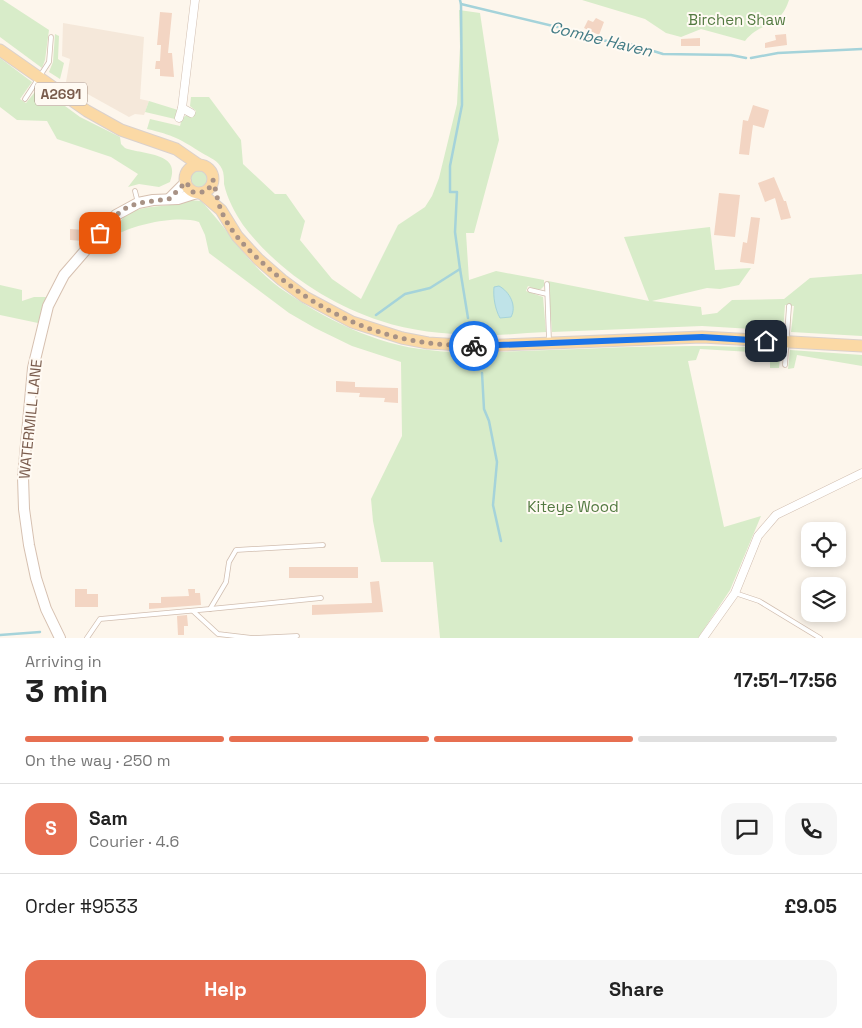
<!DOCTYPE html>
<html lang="en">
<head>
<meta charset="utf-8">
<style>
	:root { --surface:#fff; --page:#f6f6f6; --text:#222; --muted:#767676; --line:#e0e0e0; --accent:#e76f51 }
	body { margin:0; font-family:"Space Grotesk",sans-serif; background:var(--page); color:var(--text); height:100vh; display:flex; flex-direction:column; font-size:19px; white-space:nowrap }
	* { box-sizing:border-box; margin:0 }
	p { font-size:16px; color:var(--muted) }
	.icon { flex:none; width:28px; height:28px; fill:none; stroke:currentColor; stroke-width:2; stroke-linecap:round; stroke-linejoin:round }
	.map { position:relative; height:638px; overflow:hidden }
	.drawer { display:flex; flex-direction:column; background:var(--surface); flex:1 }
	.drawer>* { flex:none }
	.fabs { position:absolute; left:801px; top:522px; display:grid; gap:10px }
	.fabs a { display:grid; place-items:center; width:45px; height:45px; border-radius:10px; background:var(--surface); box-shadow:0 2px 8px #0003; font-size:25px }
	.pin { position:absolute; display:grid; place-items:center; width:42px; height:42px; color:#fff; margin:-21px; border-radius:10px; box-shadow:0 2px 8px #0006 }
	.courier { position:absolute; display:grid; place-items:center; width:50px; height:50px; margin:-25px; border:4px solid #1a73e8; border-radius:50%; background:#fff; color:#222; box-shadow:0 1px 6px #0007 }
	.headline em { font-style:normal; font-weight:700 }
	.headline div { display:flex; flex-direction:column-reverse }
	.headline { display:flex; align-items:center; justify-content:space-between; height:85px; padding:0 25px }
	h1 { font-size:32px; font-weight:700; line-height:38px }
	.bar { display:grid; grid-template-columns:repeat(4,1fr); gap:8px 5px; align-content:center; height:60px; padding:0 25px }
	.bar i { height:6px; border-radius:4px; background:var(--line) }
	.bar .selected { background:var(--accent) }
	.bar p { grid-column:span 4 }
	.line { display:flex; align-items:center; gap:12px; padding:0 25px; border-top:1px solid var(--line) }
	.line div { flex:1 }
	.round { display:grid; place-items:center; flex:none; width:52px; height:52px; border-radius:15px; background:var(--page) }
	.cta { display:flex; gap:10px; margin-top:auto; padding:10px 25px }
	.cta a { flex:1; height:58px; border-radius:15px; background:var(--accent); color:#fff; font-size:20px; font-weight:700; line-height:58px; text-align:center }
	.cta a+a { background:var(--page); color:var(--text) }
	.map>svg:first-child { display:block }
	.residential { fill:#f5e8da }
	.green { fill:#d8ecc9 }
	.water { fill:#bfe3e8; stroke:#a5d3da }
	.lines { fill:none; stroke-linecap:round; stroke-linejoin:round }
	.stream { stroke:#a5d3da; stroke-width:2.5 }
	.building { fill:#f3d5c3 }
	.lane-casing { stroke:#d1beb0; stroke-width:5.5 }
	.street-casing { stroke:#d1beb0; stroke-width:9 }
	.secondary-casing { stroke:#d6c0b0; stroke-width:12 }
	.primary-casing { stroke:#dad1cd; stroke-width:13 }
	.lane { stroke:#fff; stroke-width:4 }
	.street { stroke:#fff; stroke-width:8 }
	.secondary { stroke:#fff; stroke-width:10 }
	.primary { stroke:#fbd9a5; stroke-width:11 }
	.done { stroke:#a89285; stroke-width:5; stroke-dasharray:0 9 }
	.route { stroke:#1a73e8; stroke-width:6 }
	.labels { text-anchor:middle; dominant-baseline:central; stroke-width:4; stroke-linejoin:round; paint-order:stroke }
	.shield { fill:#fffaf3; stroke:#a28b7f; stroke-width:1 }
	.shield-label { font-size:14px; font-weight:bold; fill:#7a5c4d }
	.park-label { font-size:15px; fill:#537a41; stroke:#fffaf3 }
	.street-label { font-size:15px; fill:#7a5c4d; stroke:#fffaf3 }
	.water-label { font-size:16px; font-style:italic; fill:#437c86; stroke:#fffaf3 }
</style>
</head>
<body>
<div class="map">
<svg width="862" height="638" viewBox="0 0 862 638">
	<rect width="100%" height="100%" fill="#fdf6ec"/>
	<path class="residential" d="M63 23 144 37 140 99 149 101 144 115 135 114 129 117 66 82 70 59 62 56Z"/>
	<g class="green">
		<path d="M0 0H3L49 30 45 60 42 68 0 37Z"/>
		<path d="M582 0H789C779 30 762 20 745 41L701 29 681 37 666 33 645 19Z"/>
		<path d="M459 10 480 13 499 140 474 233H466L469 280 496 271 544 280V286L541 289 537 290 528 286 526 291 543 297 546 332C523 333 498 336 474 335 444 334 410 331 381 321 328 304 276 269 243 225 235 213 227 198 224 184 224 179 224 173 222 169 218 160 210 158 202 153 180 139 173 135 147 129L150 119 180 126 182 118 187 115 192 118 196 111 190 106 191 97H209L241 140 243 164 275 194H286L305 221 300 240 332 279 361 299 398 225 425 207 432 196 439 178 457 104 460 47Z"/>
		<path d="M55 34 59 36 58 59 64 63 60 79 49 72 53 62Z"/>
		<path d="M0 58 32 82 20 99 26 103 39 87 80 117 120 137 121 144 125 148C144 155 182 152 170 182L159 187 139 184 128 187 138 174 111 157 57 139 47 121 17 120 0 107Z"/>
		<path d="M149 101 178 110 175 119 145 112Z"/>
		<circle cx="199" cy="179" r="10"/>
		<path d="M189 200 201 201C228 229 247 264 280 288 323 318 375 345 429 350 469 355 509 351 550 350 627 347 704 343 781 349L779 368H770V353L700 349 696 360 688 361 724 527 761 516 730 590 698 638H440L433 562H381L373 521 371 499 402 436 401 362 352 346 315 328 289 313 209 253 205 235 199 222C178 215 137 224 118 234 117 206 150 208 170 205 176 204 183 202 189 200Z"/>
		<path d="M710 227 715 270 751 268 739 285 720 289 707 288 652 301 701 307 702 315 717 313 732 300 784 299 810 278 862 274V336L791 332 794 306 785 305 783 331 702 326 552 332 548 281 649 301 624 237Z"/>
		<path d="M0 285 22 290V301L34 297H46L38 323 0 315Z"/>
		<path d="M790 350 862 355V366L797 355 794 368 788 369Z"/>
	</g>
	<path class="water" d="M499 286C510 292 517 306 511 317L500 318C495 309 493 297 494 287Z"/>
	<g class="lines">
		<g class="stream">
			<path d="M460 0 461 4 574 31 594 39 634 45 663 54 731 55 746 58"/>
			<path d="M751 58 778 53 862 49"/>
			<path d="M460 269 468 318"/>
			<path d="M376 315 405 294 430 288 460 269 455 232 457 192H450V166L462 105 461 4"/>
			<path d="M482 373 484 409 489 421 497 462 493 505 501 541"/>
			<path d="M0 635 40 632"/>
		</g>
	</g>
	<g class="building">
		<path d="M160 12 172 13 168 53H172L174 77 160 76V69H155L156 61H160L161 45H157Z"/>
		<path d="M596 18 604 22 599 35 584 28 588 20 593 22Z"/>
		<path d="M786 34 787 45 765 48V43L776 40 775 35Z"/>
		<path d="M700 38V46H681V39Z"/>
		<path d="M753 105 769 110 764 128 753 125 749 155 739 154 743 120 748 121Z"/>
		<path d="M774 177 784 201H786L791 218 781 220 775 198 765 202 758 183Z"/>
		<path d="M719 193 740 195 735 237 714 235Z"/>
		<path d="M751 217 760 218 754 264 740 262 743 242 747 243Z"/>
		<path d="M70 229 84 230 83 241 70 240Z"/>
		<path d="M336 381 355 382V387L398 388V403L384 402 385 398 359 397 360 393 336 392Z"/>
		<rect x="289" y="567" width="69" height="11"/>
		<path d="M379 581 383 612 312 615V605L372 603 370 582Z"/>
		<path d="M75 589H87V594H98V607H75Z"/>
		<path d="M188 589H195V593H200L201 605 149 609V603H161V597L189 596Z"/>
		<path d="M187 615 188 626H184V635H178L177 616Z"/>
	</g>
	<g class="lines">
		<g class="lane-casing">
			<g id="lane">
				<path d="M25 99 49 62 51 37"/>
				<path d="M135 191 138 203"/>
				<path d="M547 284 549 341"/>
				<path d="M530 290 547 294"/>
				<path d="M785 365 789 306"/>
				<path d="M735 593 759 601 820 638"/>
				<path d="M210 609 321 598"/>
				<path d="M193 611 218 634 252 638 297 636"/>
				<path d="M87 638 100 619 210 609 226 582 229 562 236 550 323 545"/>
			</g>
		</g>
		<g class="street-casing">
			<g id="street">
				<path d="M182 108 191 113"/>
				<path d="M179 118 182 108 195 0"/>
				<path d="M703 638 735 593 758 536 776 515 862 473"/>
			</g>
		</g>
		<g class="secondary-casing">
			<g id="secondary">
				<path d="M169 199 186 182"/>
				<path d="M60 638 46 609 36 578 29 545 24 509 23 477 33 368 48 306 64 275 116 215 138 203 153 200 178 199 197 193"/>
			</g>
		</g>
		<g class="primary-casing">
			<g id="primary">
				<path d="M0 50 87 111 121 130 176 149 199 165"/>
				<circle cx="199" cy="179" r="14"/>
				<path d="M201 193 221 210 237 236 258 259 282 280 305 297 352 322 402 338 428 343 478 346 702 337 862 346"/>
			</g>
		</g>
		<use href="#lane" class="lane"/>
		<use href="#street" class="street"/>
		<use href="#secondary" class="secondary"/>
		<use href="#primary" class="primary"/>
	</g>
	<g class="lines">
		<path class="done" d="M100 233 111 219 124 209 138 203 169 199 186 182 193 192H205L210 187 213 180C216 190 217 200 221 210 229 231 249 251 266 266 311 306 367 335 428 343 443 345 459 345 474 346"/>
		<path class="route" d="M474 346 702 337 766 341"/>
	</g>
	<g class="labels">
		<rect class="shield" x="35" y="82.5" width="52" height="23" rx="4"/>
		<g class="shield-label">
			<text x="61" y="94">A2691</text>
		</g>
		<g class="park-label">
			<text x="737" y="19">Birchen Shaw</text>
			<text x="573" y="506">Kiteye Wood</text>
		</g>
		<g class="street-label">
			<text transform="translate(30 419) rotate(-84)">WATERMILL LANE</text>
		</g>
		<g class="water-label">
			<text transform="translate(601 39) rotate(14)">Combe Haven</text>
		</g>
	</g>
</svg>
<div class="fabs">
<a><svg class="icon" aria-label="locate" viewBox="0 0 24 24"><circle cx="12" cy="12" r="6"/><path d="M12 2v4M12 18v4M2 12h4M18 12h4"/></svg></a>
<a><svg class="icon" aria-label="layers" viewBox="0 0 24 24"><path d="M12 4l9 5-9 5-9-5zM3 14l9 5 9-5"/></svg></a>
</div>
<div class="pin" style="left:100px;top:233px;background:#ea580c"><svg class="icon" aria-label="bag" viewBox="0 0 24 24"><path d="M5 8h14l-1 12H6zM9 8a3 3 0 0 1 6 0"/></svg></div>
<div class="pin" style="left:766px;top:341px;background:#1f2937"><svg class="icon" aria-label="home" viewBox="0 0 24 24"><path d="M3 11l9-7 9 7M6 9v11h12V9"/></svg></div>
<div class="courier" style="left:474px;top:346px"><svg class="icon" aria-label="bike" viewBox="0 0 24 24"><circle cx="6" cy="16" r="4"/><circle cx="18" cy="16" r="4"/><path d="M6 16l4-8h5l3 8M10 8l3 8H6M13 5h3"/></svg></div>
</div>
<section class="drawer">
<div class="headline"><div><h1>3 min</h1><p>Arriving in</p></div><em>17:51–17:56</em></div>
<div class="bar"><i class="selected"></i><i class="selected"></i><i class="selected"></i><i></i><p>On the way · 250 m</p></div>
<div class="line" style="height:90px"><b class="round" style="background:var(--accent);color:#fff">S</b><div><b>Sam</b><p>Courier · 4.6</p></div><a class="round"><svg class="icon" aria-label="chat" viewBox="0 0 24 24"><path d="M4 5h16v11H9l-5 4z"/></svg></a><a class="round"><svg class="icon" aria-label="phone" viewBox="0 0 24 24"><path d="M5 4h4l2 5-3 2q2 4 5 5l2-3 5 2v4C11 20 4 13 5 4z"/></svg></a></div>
<div class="line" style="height:65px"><div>Order #9533</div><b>£9.05</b></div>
<div class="cta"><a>Help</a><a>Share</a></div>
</section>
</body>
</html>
